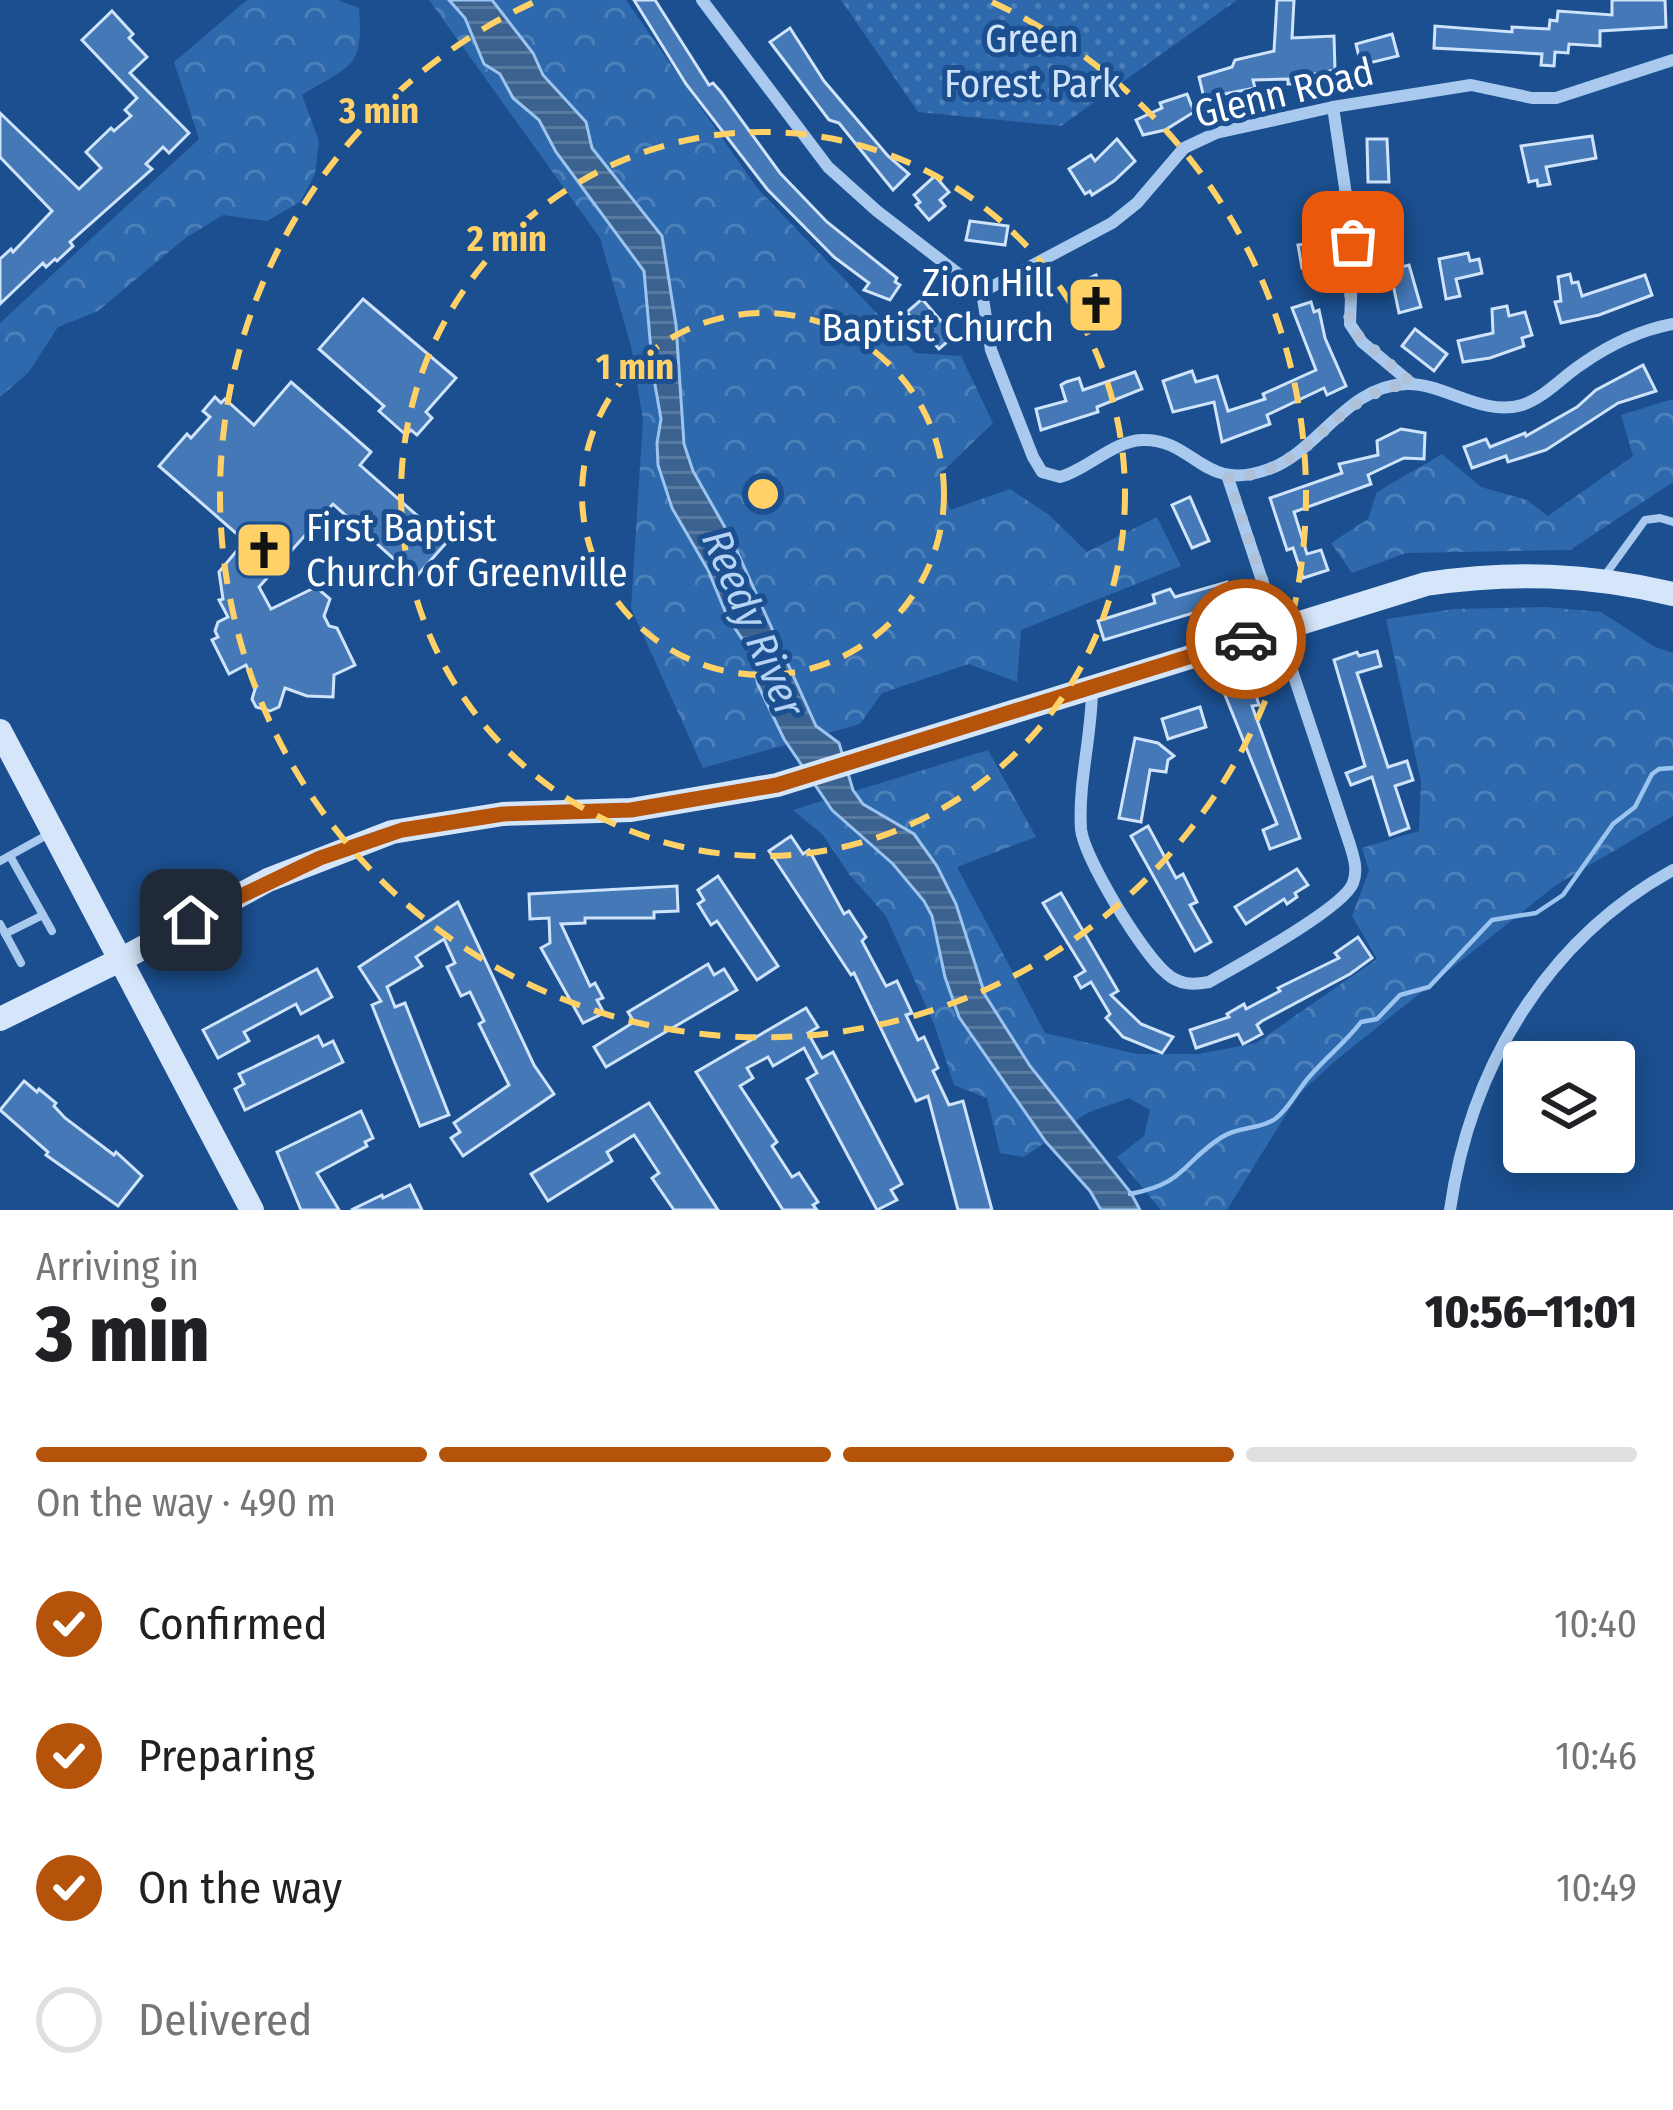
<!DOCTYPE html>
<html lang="en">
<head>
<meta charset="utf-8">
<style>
	:root { --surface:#fff; --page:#f6f6f6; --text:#202124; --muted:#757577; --line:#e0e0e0; --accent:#b45309 }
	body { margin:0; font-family:"Fira Sans Condensed",sans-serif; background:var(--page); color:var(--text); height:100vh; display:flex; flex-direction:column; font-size:45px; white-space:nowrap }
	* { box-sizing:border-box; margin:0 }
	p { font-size:39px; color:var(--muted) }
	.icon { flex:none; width:66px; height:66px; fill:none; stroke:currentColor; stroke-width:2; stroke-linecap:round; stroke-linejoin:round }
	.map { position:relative; height:1210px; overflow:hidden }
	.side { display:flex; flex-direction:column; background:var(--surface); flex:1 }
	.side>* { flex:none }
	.buttons { position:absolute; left:1503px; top:1041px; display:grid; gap:24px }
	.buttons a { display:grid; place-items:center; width:132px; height:132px; border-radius:12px; background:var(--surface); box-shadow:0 6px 30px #0003; font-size:60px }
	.pin { position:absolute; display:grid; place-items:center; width:102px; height:102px; color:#fff; margin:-51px; border-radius:24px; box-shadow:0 6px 18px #0006 }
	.courier { position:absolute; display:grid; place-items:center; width:120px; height:120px; margin:-60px; border:9px solid #b45309; border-radius:50%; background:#fff; color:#222; box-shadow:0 3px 15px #0007 }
	.head em { font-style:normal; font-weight:800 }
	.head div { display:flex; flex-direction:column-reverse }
	.head { display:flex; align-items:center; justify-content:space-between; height:204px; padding:0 36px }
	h1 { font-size:78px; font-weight:800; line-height:90px }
	.bar { display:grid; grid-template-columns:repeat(4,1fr); gap:18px 12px; align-content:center; height:144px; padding:0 36px }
	.bar i { height:15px; border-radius:9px; background:var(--line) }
	.bar .active { background:var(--accent) }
	.bar p { grid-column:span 4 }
	ol { padding:0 36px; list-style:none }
	li { display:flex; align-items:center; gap:36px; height:132px }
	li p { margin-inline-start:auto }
	li .icon { padding:12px; border-radius:50%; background:var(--accent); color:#fff; stroke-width:4 }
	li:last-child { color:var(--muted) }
	li i { width:66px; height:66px; border:6px solid var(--line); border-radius:50% }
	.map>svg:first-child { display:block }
	.forest { fill:url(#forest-crowns) }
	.park { fill:url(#park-dots) }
	.water { fill:url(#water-rules); stroke:#9cc4f0; stroke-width:3 }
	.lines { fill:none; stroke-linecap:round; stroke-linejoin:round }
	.stream { stroke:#9cc4f0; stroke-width:4.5 }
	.building { fill:#4478b7; stroke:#cfe3fa; stroke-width:3 }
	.lane { stroke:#a9c9ee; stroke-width:8 }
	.street { stroke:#a9c9ee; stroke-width:12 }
	.secondary { stroke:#d6e6fa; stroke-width:24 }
	.done { stroke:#afc1d8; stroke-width:12; stroke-dasharray:0 21.6 }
	.route { stroke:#b45309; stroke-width:15 }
	.ring { fill:none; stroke:#ffd166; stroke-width:6; stroke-dasharray:21 15 }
	.labels { text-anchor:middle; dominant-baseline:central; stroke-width:10; stroke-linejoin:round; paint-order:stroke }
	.park-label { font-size:39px; fill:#cfe3fa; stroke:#1b4f8f }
	.street-label { font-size:39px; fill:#fff; stroke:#1b4f8f }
	.poi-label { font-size:39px; fill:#fff; stroke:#1b4f8f; text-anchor:end }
	.water-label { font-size:42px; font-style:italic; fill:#b5d3f5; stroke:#1b4f8f }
	.centre { fill:#ffd166; stroke:#1b4f8f; stroke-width:6 }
	.ring-label { font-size:36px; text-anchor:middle; font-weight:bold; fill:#ffd166; stroke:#1b4f8f; stroke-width:10; stroke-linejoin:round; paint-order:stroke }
</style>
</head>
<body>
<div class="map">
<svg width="1673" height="1210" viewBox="0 0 1673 1210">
	<defs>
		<pattern id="forest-crowns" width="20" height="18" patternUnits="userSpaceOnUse" patternTransform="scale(3)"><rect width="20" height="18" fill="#2e69ad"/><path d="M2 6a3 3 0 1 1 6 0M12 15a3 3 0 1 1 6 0" fill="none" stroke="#4d80b9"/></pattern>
		<pattern id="park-dots" width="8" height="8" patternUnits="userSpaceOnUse" patternTransform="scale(3)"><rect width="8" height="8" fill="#2e69ad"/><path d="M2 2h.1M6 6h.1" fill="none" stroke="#4d80b9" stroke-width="1.8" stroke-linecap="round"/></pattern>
		<pattern id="water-rules" width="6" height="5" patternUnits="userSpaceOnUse" patternTransform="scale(3)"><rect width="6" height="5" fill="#3c6290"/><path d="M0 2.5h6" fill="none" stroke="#597aa1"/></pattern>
	</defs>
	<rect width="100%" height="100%" fill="#1b4f8f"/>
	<g class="forest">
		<path d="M247 0H338L359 8C364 70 350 65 302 95L319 141 315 174 300 202 267 221 223 215 184 239 98 311 58 327 29 372 0 397V323L199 139 174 62Z"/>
		<path d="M429 0H626L757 188 915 353 961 356 993 423 940 474 950 510 1010 489 1048 514 1087 552 1157 517 1181 566 1021 630 1017 682 969 664 882 693 860 724 703 768 631 608 643 420 631 346 600 238Z"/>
		<path d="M1673 399V482L1570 550 1406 553 1352 573 1331 543 1368 519 1377 492 1442 454 1481 487 1527 500 1548 516 1633 456 1621 415Z"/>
		<path d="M1545 607 1601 612 1655 647 1673 653V816L1556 885 1335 1061 1298 1095 1227 1210H1161L1117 1157 1144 1136 1150 1110 1129 1098 1087 1113 1024 1157 1000 1153 987 1098 954 1085 934 1024 886 916 849 874 823 835 793 810 988 750 1036 837 957 867 1045 1033 1137 1054H1199L1256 1043 1377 959 1352 916 1369 871 1362 848 1419 831 1421 782 1386 619 1454 609Z"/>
	</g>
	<path class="park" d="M841 0H1237L1061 126 918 112Z"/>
	<path class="water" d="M449 0H492L533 53 543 75 586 122 592 148 662 236 676 325 684 444 693 471 731 538 816 726 839 743 853 790 863 804 914 834 937 866 956 904 985 995 1030 1066 1131 1193 1140 1210H1101L1090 1191 1046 1142 959 1017 945 977 932 916 924 901 893 864 832 810 784 739 758 685 750 651 727 616 708 570 672 508 658 465 657 443 661 419 653 373 644 271 556 152 539 120 513 98 500 74 484 64 465 18Z"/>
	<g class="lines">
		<path class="stream" d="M1130 1194C1187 1183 1181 1163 1222 1137 1239 1126 1259 1130 1275 1119 1289 1109 1298 1089 1310 1076 1327 1056 1346 1042 1361 1022L1377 1019 1400 995 1429 987 1492 920 1536 913 1563 895 1613 824 1635 807 1652 774 1659 769 1673 768"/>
	</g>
	<g class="building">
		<path d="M634 0H655L709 85 713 83 721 92 780 173 827 222 897 278 895 282 900 285 890 300 864 290 869 283 834 257 767 189 686 84Z"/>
		<path d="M1277 0H1294L1292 38 1334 36 1335 70 1300 77V84H1288V79L1253 80 1255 88 1204 98 1199 77 1232 67 1235 60 1274 51Z"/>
		<path d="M1612 0H1665L1666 27 1600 31V46L1569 44 1568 53 1555 52 1554 66 1541 65 1542 54 1434 48 1435 26 1512 32V27L1549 29 1550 20 1557 21 1558 11 1612 15Z"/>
		<path d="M112 11 133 34 129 38 147 57 130 73 189 133 169 153 163 147 146 164 152 169 70 242 73 246 57 261 55 259 46 267 43 263 0 304V259L11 249 13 252 52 211 0 157V113L79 189 101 168 86 152 111 128 114 131 131 116 125 110 137 98 82 40Z"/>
		<path d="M790 28 824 81 888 156 909 174 893 190 839 123 829 120 770 42Z"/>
		<path d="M1392 34 1398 56 1361 65 1356 44Z"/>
		<path d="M1187 94 1194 112 1165 130 1143 135 1136 120 1162 108 1160 103Z"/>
		<path d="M1592 136 1596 158 1546 167 1550 184 1538 186 1537 180 1529 182 1521 146Z"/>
		<path d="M1117 139 1135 161 1114 181 1092 195 1090 191 1085 194 1069 169 1091 155 1095 161Z"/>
		<path d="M1367 139H1387L1389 182H1368Z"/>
		<path d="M935 176 949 192 940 200 945 206 929 220 916 205 920 202 914 195Z"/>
		<path d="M970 221 1008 226 1005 245 966 240Z"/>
		<path d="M1322 235 1331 269 1311 271 1310 267 1302 268 1298 245 1306 244 1305 238Z"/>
		<path d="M1468 253 1470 261 1479 259 1482 273 1456 279 1460 296 1446 299 1439 259Z"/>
		<path d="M1409 265 1421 307 1399 313 1390 270Z"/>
		<path d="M1570 274 1572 283 1578 282 1582 296 1645 275 1652 295 1599 315 1561 323 1555 302 1561 301 1558 277Z"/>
		<path d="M1096 275 1116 319 1093 329 1076 284Z"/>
		<path d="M363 299 456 378 426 412 432 418 417 435 411 430 406 435 379 411 384 406 319 349Z"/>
		<path d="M922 299 954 336 939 349 925 333 918 338 910 329 916 323 907 312Z"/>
		<path d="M1311 302 1314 312 1319 310 1325 338 1346 386 1327 395 1324 388 1267 415 1270 424 1222 442 1214 402 1173 412 1163 381 1192 371 1196 382 1217 376 1228 411 1265 399 1263 394 1316 370 1292 308Z"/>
		<path d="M1507 306 1509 316 1525 312 1532 335 1522 338 1524 346 1490 358 1463 362 1458 341 1493 333 1492 309Z"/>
		<path d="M1415 329 1447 354 1434 371 1402 346Z"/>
		<path d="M1643 365 1656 391 1618 403 1546 450 1508 462 1506 456 1472 468 1464 447 1486 439 1490 447 1525 433 1526 436 1577 407 1596 390Z"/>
		<path d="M1135 372 1142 389 1097 407 1098 412 1041 430 1036 409 1066 401 1061 385 1066 382 1079 378 1083 390Z"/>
		<path d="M291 382 371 452 360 465 447 542 415 578 333 504 259 587 271 609 316 587 330 599 324 616 329 626 337 628 355 665 334 675 333 697 307 696 285 688 279 707 270 711 256 707 252 699 256 686 246 665 229 674 212 640 218 637 215 631 218 622 228 617 219 600 223 599 219 572 245 541 159 466 187 434 191 438 210 417 203 411 215 397 221 403 225 399 254 425Z"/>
		<path d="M1401 429 1425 433 1424 459 1404 458 1368 475 1371 484 1294 512 1307 554 1321 550 1328 570 1303 578 1293 548 1287 550 1270 498 1342 473 1339 464 1378 455 1377 441Z"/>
		<path d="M1190 497 1209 541 1192 548 1172 505Z"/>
		<path d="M1227 582 1233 601 1104 640 1098 621 1155 603 1153 595 1170 589 1175 597Z"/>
		<path d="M1377 651 1381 666 1357 673 1388 767 1407 761 1413 780 1395 786 1409 828 1390 835 1372 777 1351 785 1346 773 1365 766 1334 660 1357 652 1359 656Z"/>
		<path d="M1252 682 1259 705 1252 706 1300 838 1270 849 1263 830 1277 824 1225 695Z"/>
		<path d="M1200 707 1206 727 1168 739 1162 719Z"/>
		<path d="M1135 738 1158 743 1174 756 1168 760 1166 772 1150 770 1141 822 1119 818Z"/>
		<path d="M1148 826 1176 878 1183 874 1197 902 1190 905 1211 942 1195 951 1131 836Z"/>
		<path d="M791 836 803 854 809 850 844 914 849 911 866 937 862 941 886 986 897 981 912 1013 906 1015 918 1040 924 1037 938 1068 933 1071 949 1105 963 1101 992 1210H958L928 1096 916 1101 854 973 851 975 769 851Z"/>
		<path d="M1297 869 1308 885 1295 893 1297 897 1287 904 1284 899 1246 924 1235 907Z"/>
		<path d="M718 876 778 966 757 980 717 921 711 925 698 904 704 900 698 890Z"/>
		<path d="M677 886 678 911 654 912V918H585V923L561 924 590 986 595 983 603 998 597 1000 604 1013 583 1023 541 948 550 943 549 918 530 919 529 894Z"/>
		<path d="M1061 893 1118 991 1111 995 1141 1024 1173 1037 1162 1053 1123 1037 1106 1018 1110 1014 1091 982 1081 988 1075 977 1085 971 1043 903Z"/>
		<path d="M458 902 534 1065 554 1094 463 1156 451 1138 460 1132 454 1123 509 1085 479 1024 484 1021 470 992 461 996 447 967 455 963 444 939 416 957 422 966 387 987 395 1007 405 1003 449 1115 420 1126 372 1005 381 1001 359 967Z"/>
		<path d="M1358 937 1372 958 1350 974 1262 1021 1257 1025 1262 1034 1243 1044 1238 1034 1196 1048 1190 1030 1229 1017 1227 1014 1244 1004 1246 1009 1280 991 1278 988 1339 958 1335 953Z"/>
		<path d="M708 964 714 975 724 969 737 990 606 1067 594 1047 634 1022 628 1012Z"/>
		<path d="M317 969 332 997 301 1014 296 1004 244 1032 249 1041 218 1058 203 1030Z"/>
		<path d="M806 1008 818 1027 808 1033 822 1058 833 1052 902 1184 891 1190 897 1200 877 1210 807 1079 817 1073 804 1048 773 1066 768 1057 747 1068 753 1078 740 1086 777 1142 772 1146 792 1177 799 1173 818 1202 813 1205 817 1210H783L696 1072Z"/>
		<path d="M318 1036 323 1046 333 1041 343 1062 245 1110 235 1089 244 1084 239 1074Z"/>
		<path d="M24 1081 37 1092 39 1089 56 1103 54 1106 65 1118 114 1155 116 1152 142 1176 118 1206 46 1155 48 1152 0 1110Z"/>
		<path d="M649 1103 718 1210H674L652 1178 659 1173 634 1135 607 1152 612 1161 548 1201 531 1174Z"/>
		<path d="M361 1111 373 1138 365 1142 367 1146 317 1173 339 1210H301L277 1152Z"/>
		<path d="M410 1185 422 1210H351L382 1195 383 1198Z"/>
	</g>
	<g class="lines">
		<g class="lane">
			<path d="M1603 578 1645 520 1660 518 1673 522"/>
			<path d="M10 856 52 931"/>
			<path d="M0 861 47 835"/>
			<path d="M0 924 21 963"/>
			<path d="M5 934 43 915"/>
		</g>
		<g class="street">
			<path d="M702 0 828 167 877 211 982 292"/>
			<path d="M1333 107 1353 242 1350 324 1362 342 1411 383"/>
			<path d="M982 292 991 350 1033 457 1042 472 1060 477C1087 470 1113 441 1142 440 1195 438 1202 494 1269 469 1319 451 1347 385 1407 384 1444 383 1483 417 1522 405 1544 398 1562 377 1582 364 1608 346 1641 330 1673 324"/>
			<path d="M982 292 1112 223 1137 203 1184 148 1216 133 1333 107 1471 85 1532 98H1556L1673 60"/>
			<path d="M1092 689C1092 735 1078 782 1081 829 1084 858 1142 953 1166 973 1179 985 1193 985 1209 982 1237 966 1344 908 1353 883 1358 870 1354 858 1350 845L1228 478"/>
			<path d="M1450 1210C1470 1068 1546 940 1673 870"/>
		</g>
		<g class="secondary">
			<path d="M0 731 252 1210"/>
			<path d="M0 1019 122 959 268 880 392 832 503 814 631 810 777 785 1426 584C1511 571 1589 574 1673 594"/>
		</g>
	</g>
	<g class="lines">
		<path class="done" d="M1246 639 1279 629 1228 478C1243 476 1260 474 1274 467 1327 442 1340 394 1411 383L1354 332 1349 316 1353 242"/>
		<path class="route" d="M191 920 320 858 402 830 503 814 631 810 777 785 1246 639"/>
	</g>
	<g class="ring">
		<circle cx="763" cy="494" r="181"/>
		<circle cx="763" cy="494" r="362"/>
		<path d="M992 2A543 543 0 1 1 534 2"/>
	</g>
	<defs>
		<g id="church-square" transform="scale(3)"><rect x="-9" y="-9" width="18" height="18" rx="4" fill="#ffd166" stroke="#1b4f8f"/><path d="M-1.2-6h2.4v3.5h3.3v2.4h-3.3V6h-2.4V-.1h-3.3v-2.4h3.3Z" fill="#111"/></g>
	</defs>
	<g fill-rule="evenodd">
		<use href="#church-square" x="1096" y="305"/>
		<use href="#church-square" x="264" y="550"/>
	</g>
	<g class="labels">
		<g class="park-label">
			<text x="1032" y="39">Green<tspan x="1032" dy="45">Forest Park</tspan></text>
		</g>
		<g class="street-label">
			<text transform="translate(1284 93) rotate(-14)">Glenn Road</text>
		</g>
		<g class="poi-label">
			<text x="1054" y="283">Zion Hill<tspan x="1054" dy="45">Baptist Church</tspan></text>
			<text x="306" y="528" text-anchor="start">First Baptist<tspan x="306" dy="45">Church of Greenville</tspan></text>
		</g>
		<g class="water-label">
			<text transform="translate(753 623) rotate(67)">Reedy River</text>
		</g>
	</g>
	<circle cx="763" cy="494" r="18" class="centre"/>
	<g class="ring-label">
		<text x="379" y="123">3 min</text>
		<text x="507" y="251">2 min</text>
		<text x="635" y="379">1 min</text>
	</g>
</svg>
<div class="buttons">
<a><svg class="icon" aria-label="layers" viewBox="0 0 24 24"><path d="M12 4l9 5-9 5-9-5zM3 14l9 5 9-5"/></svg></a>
</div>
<div class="pin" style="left:1353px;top:242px;background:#ea580c"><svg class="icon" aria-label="bag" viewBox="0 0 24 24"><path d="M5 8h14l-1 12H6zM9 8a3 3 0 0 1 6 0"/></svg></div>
<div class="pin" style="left:191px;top:920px;background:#1f2937"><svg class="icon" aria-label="home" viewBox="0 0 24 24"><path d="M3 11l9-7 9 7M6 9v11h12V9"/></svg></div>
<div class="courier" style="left:1246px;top:639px"><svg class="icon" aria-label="car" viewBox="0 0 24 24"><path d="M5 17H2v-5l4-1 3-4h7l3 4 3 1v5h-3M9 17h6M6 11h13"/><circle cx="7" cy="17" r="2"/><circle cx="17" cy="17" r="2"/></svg></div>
</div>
<section class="side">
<div class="head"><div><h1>3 min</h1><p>Arriving in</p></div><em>10:56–11:01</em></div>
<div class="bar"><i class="active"></i><i class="active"></i><i class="active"></i><i></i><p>On the way · 490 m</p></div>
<ol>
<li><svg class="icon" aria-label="check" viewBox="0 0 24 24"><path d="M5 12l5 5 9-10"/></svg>Confirmed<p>10:40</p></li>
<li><svg class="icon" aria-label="check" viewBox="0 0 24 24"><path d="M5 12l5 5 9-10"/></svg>Preparing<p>10:46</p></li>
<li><svg class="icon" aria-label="check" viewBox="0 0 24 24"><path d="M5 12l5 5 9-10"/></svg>On the way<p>10:49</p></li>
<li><i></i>Delivered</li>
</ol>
</section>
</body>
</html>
